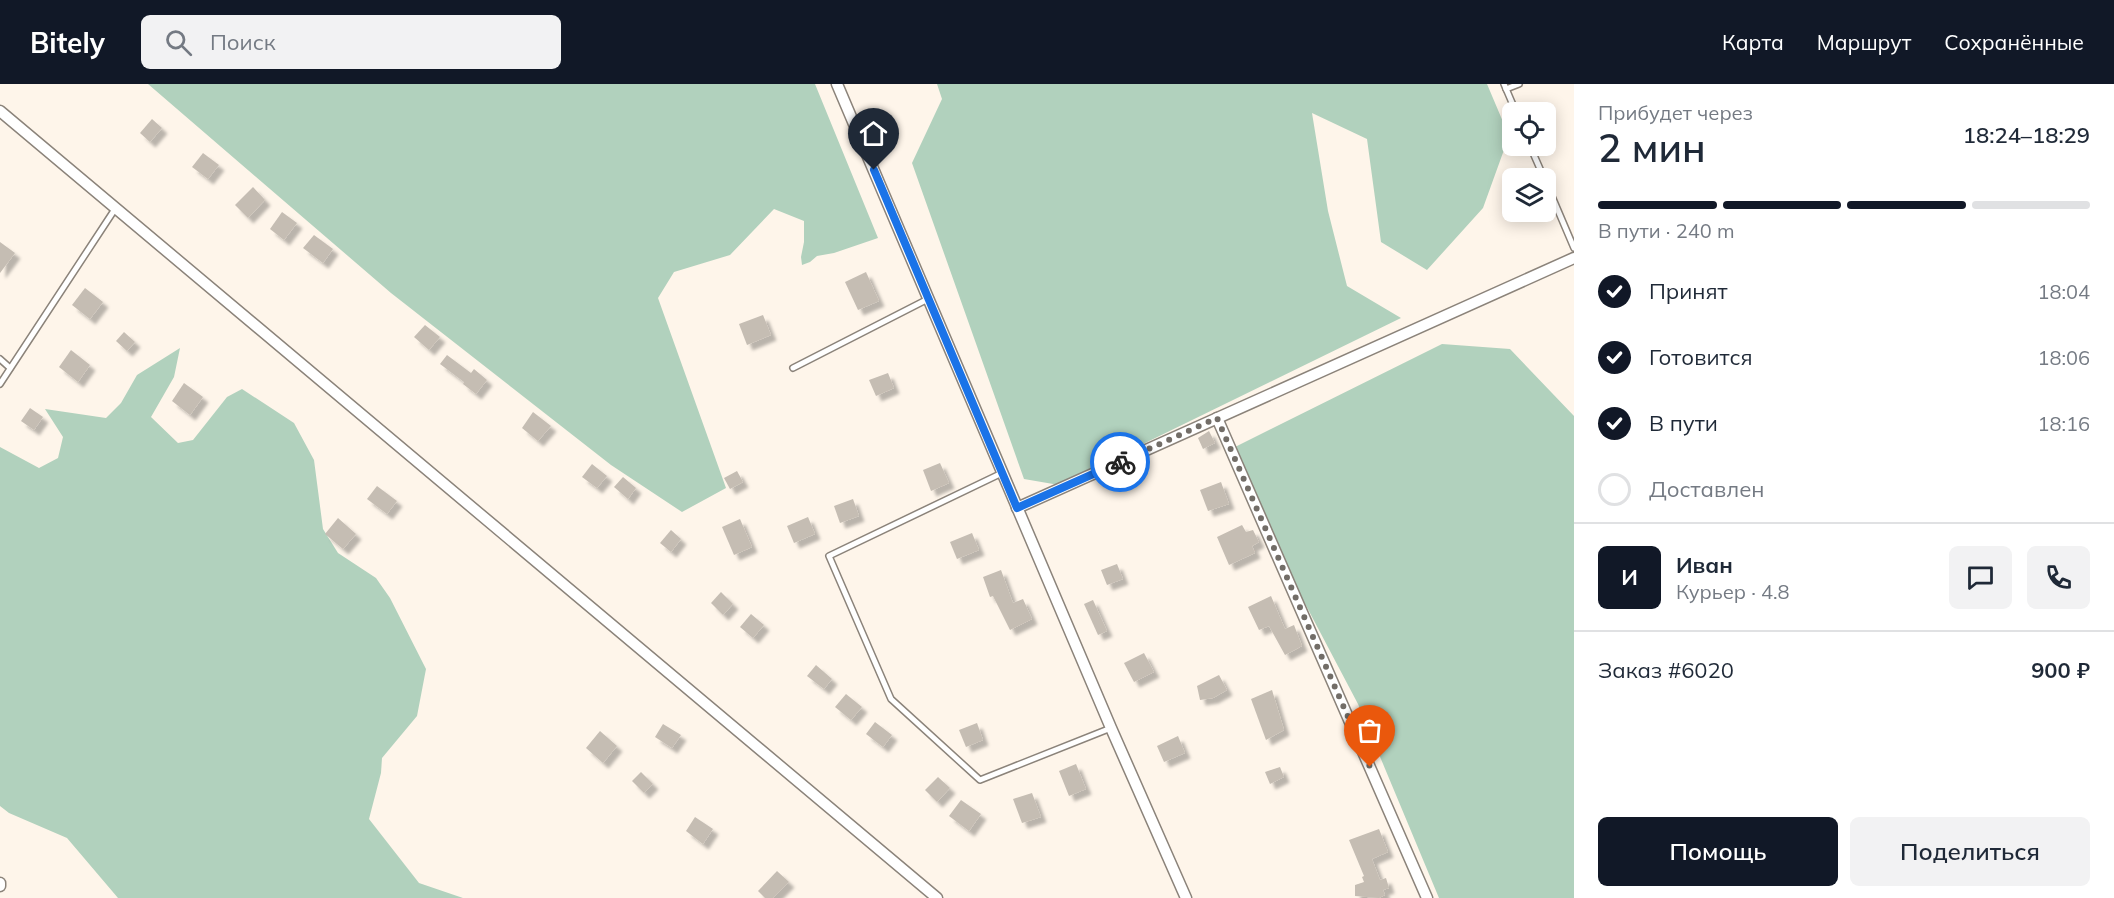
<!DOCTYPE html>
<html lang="ru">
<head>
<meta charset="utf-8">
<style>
	:root { --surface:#fff; --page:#f2f2f3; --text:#1f2937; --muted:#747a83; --line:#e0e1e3; --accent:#111827 }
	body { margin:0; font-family:Mulish,sans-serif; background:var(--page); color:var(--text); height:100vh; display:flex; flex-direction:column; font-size:22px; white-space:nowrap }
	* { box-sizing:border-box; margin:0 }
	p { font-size:20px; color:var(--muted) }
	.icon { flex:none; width:33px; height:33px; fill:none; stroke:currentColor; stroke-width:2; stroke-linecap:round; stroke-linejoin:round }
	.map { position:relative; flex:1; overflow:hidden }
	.sheet { display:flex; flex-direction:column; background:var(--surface); width:540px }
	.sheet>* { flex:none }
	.buttons { position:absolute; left:1502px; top:18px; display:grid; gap:12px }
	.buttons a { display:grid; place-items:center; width:54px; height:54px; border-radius:9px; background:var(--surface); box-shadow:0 3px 15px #0003; font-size:30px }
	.pin { position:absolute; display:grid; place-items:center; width:51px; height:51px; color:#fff; margin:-62px -26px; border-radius:50% 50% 50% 0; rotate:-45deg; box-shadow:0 0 6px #0007 }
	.pin .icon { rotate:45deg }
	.courier { position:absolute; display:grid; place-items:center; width:60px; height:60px; margin:-30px; border:4px solid #1a73e8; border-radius:50%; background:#fff; color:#222; box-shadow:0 2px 8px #0007 }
	.overview em { font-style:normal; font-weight:600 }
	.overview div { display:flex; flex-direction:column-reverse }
	.overview { display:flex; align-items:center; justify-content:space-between; height:102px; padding:0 24px }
	h1 { font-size:39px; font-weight:600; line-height:45px }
	.bar { display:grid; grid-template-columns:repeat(4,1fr); gap:9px 6px; align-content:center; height:72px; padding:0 24px }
	.bar i { height:8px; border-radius:4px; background:var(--line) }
	.bar .on { background:var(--accent) }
	.bar p { grid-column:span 4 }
	.line { display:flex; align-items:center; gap:15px; padding:0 24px; border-top:2px solid var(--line) }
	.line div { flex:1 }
	.round { display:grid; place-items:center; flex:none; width:63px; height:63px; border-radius:9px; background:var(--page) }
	ol { padding:0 24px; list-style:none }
	li { display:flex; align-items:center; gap:18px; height:66px }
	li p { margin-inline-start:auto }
	li .icon { padding:6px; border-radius:50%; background:var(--accent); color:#fff; stroke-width:4 }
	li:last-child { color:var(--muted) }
	li i { width:33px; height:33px; border:3px solid var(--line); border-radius:50% }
	.button { display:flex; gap:12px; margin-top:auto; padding:12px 24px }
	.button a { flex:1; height:69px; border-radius:9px; background:var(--accent); color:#fff; font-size:24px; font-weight:600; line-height:69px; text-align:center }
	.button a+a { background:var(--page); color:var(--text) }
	header { display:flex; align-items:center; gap:36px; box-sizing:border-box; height:84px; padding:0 30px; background:var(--accent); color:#fff }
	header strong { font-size:28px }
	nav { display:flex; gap:33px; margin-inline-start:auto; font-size:21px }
	.search { width:420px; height:54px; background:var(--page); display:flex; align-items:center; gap:15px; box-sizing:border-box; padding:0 21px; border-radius:9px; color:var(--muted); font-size:22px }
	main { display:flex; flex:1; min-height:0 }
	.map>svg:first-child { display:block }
	.green { fill:#b1d1bd }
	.building { fill:#c5bdb3; filter:url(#shadow) }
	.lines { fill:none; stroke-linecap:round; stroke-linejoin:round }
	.lane-casing { stroke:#8b837a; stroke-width:8 }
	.street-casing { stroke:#8b837a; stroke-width:13 }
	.lane { stroke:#fff; stroke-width:5 }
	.street { stroke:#fff; stroke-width:10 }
	.done { stroke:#726d67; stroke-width:6; stroke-dasharray:0 10.8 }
	.route { stroke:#1a73e8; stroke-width:8 }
</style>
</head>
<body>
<header>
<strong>Bitely</strong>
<div class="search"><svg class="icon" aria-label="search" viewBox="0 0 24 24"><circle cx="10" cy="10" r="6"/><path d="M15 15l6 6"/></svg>Поиск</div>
<nav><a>Карта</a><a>Маршрут</a><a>Сохранённые</a></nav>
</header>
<main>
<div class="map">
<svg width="1574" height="814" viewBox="0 0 1574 814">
	<defs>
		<filter id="shadow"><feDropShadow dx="5.5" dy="5.5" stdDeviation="1.5" flood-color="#0004"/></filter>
	</defs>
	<rect width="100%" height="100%" fill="#fef5ea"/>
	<g class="green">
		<path d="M148 0H815L878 154 834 169 817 172 810 178 802 181 801 173 804 158V137L774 125 730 171 674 188 658 214 726 404 682 428 611 381 391 209Z"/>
		<path d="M937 0H1487L1509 52 1483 124 1427 186 1381 158 1367 55 1312 29 1328 127 1347 202 1401 234 1059 401 1024 395 912 79 942 15Z"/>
		<path d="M1442 260 1510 265 1574 332V814H1439L1358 620 1225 368Z"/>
		<path d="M180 264 174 293 151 333 178 359 193 356 227 313 242 305 294 339 314 376 323 445 338 469 376 494 390 514 426 585 417 632 382 674 381 689 369 735 419 799 463 814H118L67 754 9 729 0 722V363L39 384 58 374 63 353 45 325 106 334 121 319 137 291Z"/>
	</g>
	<g class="building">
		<path d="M152 35 162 44 150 58 140 49Z"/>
		<path d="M203 69 219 81 208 95 192 83Z"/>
		<path d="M253 103 265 116 248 134 235 121Z"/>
		<path d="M282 128 297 139 284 156 270 145Z"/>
		<path d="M314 151 333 165 323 179 303 164Z"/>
		<path d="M0 158 15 169 0 189Z"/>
		<path d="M866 188 879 217 858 226 845 198Z"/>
		<path d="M85 204 103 218 90 235 72 221Z"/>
		<path d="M763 231 771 251 747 261 739 240Z"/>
		<path d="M425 241 440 253 429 266 414 253Z"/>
		<path d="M124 248 135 258 127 267 116 257Z"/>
		<path d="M71 266 90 281 78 298 59 283Z"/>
		<path d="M447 271 471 289 474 285 487 296 476 310 463 300 464 298 440 280Z"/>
		<path d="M888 289 894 304 876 312 869 296Z"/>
		<path d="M184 299 203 313 190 331 172 317Z"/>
		<path d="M30 324 43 333 34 346 21 337Z"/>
		<path d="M533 328 551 342 538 357 522 344Z"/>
		<path d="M1209 347 1215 359 1203 365 1198 354Z"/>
		<path d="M940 379 949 399 931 407 923 386Z"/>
		<path d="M592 380 607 392 597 404 582 393Z"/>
		<path d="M737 387 743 398 730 405 724 394Z"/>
		<path d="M623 393 636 404 628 415 614 403Z"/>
		<path d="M1221 398 1229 420 1208 427 1200 406Z"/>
		<path d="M377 402 397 417 387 430 367 415Z"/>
		<path d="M853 415 859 432 840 439 834 422Z"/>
		<path d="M808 433 815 450 794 459 787 442Z"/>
		<path d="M338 434 356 450 343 465 325 450Z"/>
		<path d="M740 435 752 463 734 471 722 443Z"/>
		<path d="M1242 441 1246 448 1253 446 1259 458 1252 462 1255 469 1229 481 1217 453Z"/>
		<path d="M671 446 681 455 671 468 660 459Z"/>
		<path d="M972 449 979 466 957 475 950 458Z"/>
		<path d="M1117 480 1123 495 1107 501 1101 486Z"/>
		<path d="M1001 486 1013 519 1023 515 1032 535 1010 546 993 512 990 513 983 493Z"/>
		<path d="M721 508 733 520 723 531 711 519Z"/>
		<path d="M1271 512 1285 545 1294 541 1302 562 1285 571 1269 542 1259 546 1248 523Z"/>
		<path d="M1093 516 1107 547 1098 551 1084 520Z"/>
		<path d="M751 530 764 541 753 554 740 543Z"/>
		<path d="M1144 569 1154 588 1134 598 1124 579Z"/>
		<path d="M816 581 832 595 824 605 807 592Z"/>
		<path d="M1219 591 1227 606 1213 614 1200 616 1197 602Z"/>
		<path d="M1272 606 1284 646 1266 656 1251 615Z"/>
		<path d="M846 610 862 623 851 636 835 623Z"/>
		<path d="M875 638 892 651 883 663 866 650Z"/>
		<path d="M977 639 983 656 966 663 959 646Z"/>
		<path d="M663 640 681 651 672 664 655 653Z"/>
		<path d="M600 647 617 662 603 679 586 664Z"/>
		<path d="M1178 652 1185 669 1164 678 1157 662Z"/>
		<path d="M1076 680 1086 705 1069 712 1059 687Z"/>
		<path d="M1280 683 1284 693 1270 700 1265 688Z"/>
		<path d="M641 688 653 700 644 709 632 697Z"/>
		<path d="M938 693 950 704 937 718 925 706Z"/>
		<path d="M1032 709 1041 733 1022 739 1013 715Z"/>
		<path d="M961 716 981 730 969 747 949 732Z"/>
		<path d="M695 733 713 745 703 760 686 747Z"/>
		<path d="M1379 745 1388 768 1372 775 1380 796 1386 794 1389 804 1383 806 1385 811 1379 814 1355 812V801L1364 798 1362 793 1364 792 1349 756Z"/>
		<path d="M777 787 789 798 773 814H765L758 807Z"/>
	</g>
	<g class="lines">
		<g class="lane-casing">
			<g id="lane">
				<path d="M1504 0 1516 28"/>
				<path d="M1506 5 1519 0"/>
				<path d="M1530 62 1544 94"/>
				<path d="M1545 96 1574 164"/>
				<path d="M0 275 10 284"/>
				<path d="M793 284 928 215"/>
				<path d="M0 300 115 125"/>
				<path d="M1002 389 829 472 891 615 980 696 1111 644"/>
			</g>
		</g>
		<g class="street-casing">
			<g id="street">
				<path d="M837 0 1111 644 1186 814"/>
				<path d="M0 27 937 814"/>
				<path d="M1217 334 1427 814"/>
				<path d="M1017 424 1574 174"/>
				<path d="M0 799V802"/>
			</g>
		</g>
		<use href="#lane" class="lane"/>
		<use href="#street" class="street"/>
	</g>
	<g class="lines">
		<path class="done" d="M1120 378 1217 334 1370 683"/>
		<path class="route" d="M874 86 1017 424 1120 378"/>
	</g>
</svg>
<div class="buttons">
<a><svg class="icon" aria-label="locate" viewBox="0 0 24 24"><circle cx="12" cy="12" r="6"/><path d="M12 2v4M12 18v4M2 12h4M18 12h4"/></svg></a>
<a><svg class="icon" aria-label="layers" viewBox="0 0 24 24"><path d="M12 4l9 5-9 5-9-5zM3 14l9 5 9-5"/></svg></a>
</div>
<div class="pin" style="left:1370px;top:683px;background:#ea580c"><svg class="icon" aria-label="bag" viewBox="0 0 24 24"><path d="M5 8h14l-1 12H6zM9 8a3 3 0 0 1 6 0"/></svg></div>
<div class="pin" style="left:874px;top:86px;background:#1f2937"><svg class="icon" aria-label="home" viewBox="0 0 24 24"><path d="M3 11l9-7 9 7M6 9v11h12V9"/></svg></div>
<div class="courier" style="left:1120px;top:378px"><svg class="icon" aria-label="bike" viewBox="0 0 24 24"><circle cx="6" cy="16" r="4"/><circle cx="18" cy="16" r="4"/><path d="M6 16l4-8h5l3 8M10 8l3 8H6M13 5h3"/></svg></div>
</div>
<section class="sheet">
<div class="overview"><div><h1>2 мин</h1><p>Прибудет через</p></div><em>18:24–18:29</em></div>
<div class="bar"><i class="on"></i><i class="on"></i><i class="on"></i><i></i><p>В пути · 240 m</p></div>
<ol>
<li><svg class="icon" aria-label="check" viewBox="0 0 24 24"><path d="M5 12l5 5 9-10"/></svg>Принят<p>18:04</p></li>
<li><svg class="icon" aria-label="check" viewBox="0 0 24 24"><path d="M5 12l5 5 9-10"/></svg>Готовится<p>18:06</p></li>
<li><svg class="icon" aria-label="check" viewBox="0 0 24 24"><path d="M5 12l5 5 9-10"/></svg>В пути<p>18:16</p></li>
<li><i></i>Доставлен</li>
</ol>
<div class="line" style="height:108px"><b class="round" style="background:var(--accent);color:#fff">И</b><div><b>Иван</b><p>Курьер · 4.8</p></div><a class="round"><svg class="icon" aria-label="chat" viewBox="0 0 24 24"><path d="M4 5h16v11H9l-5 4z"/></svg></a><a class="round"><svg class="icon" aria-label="phone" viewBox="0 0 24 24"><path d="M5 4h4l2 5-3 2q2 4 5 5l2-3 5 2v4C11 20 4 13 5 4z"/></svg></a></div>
<div class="line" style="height:78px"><div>Заказ #6020</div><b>900 ₽</b></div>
<div class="button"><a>Помощь</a><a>Поделиться</a></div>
</section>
</main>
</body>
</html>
